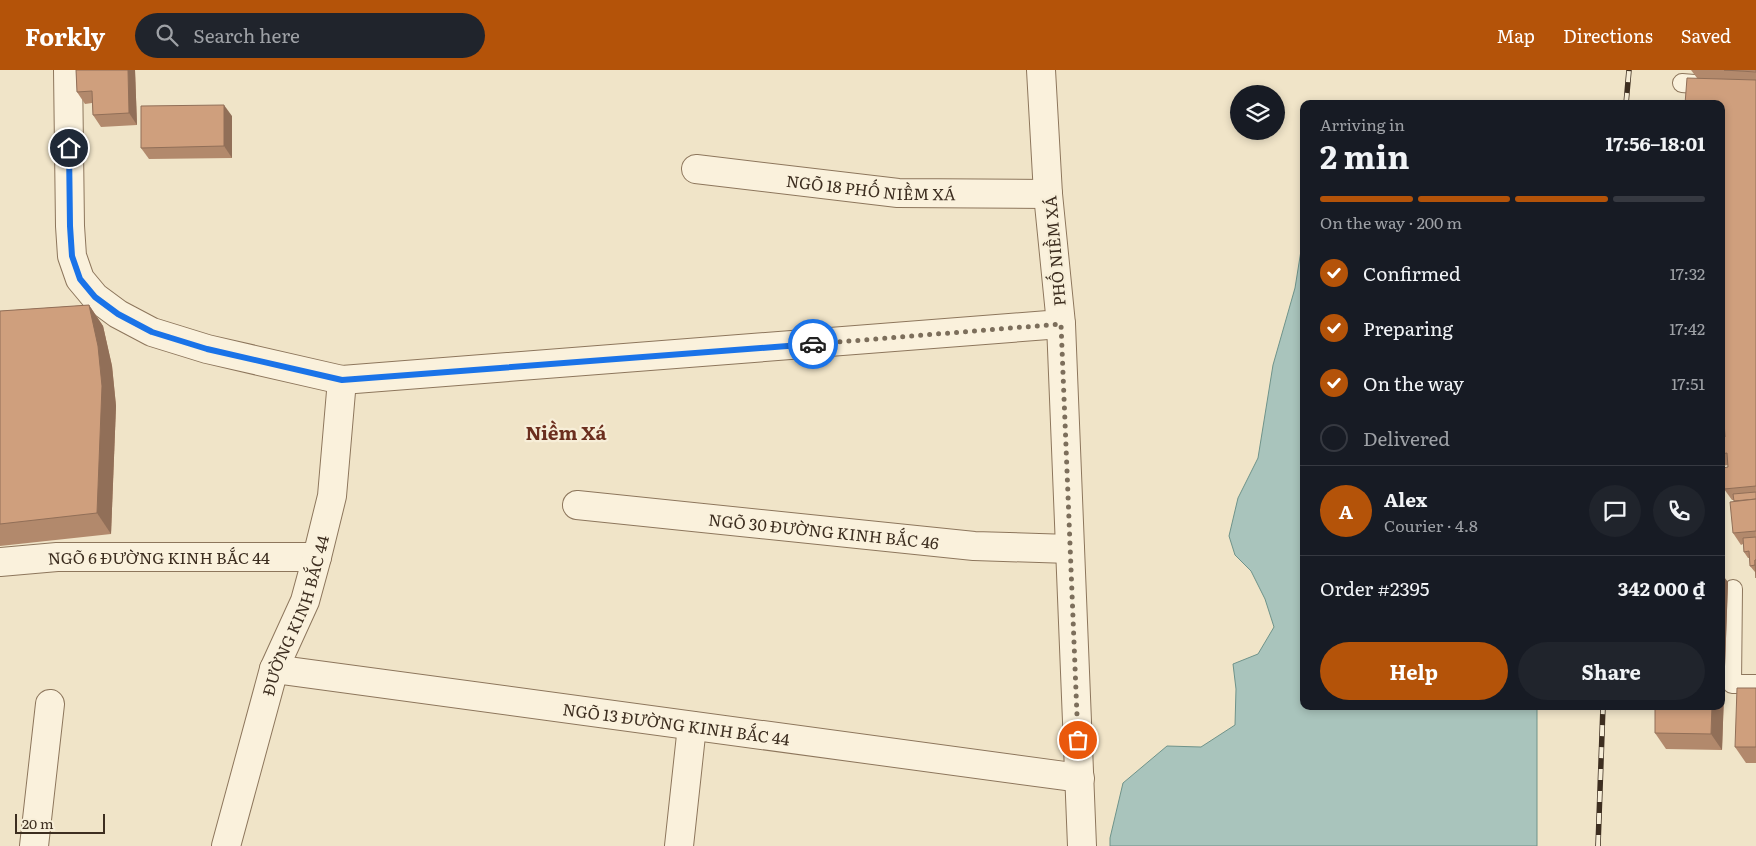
<!DOCTYPE html>
<html lang="en">
<head>
<meta charset="utf-8">
<style>
	:root { --surface:#171b24; --page:#20242c; --text:#f1f3f6; --muted:#9ea1a6; --line:#363941; --accent:#b45309 }
	body { margin:0; font-family:Literata,serif; background:var(--page); color:var(--text); height:100vh; display:flex; flex-direction:column; font-size:19px; white-space:nowrap }
	* { box-sizing:border-box; margin:0 }
	p { font-size:16px; color:var(--muted) }
	.icon { flex:none; width:28px; height:28px; fill:none; stroke:currentColor; stroke-width:2; stroke-linecap:round; stroke-linejoin:round }
	.map { position:relative; flex:1; overflow:hidden }
	.sheet { position:absolute; left:1300px; top:30px; width:425px; height:610px; display:flex; flex-direction:column; background:var(--surface); border-radius:10px; box-shadow:0 2px 8px #0003 }
	.sheet>* { flex:none }
	.tools { position:absolute; left:1230px; top:15px; display:grid; gap:10px }
	.tools a { display:grid; place-items:center; width:55px; height:55px; border-radius:50%; background:var(--surface); box-shadow:0 2px 8px #0003; font-size:25px }
	.scale { position:absolute; left:15px; bottom:12px; width:90px; box-sizing:border-box; padding-left:5px; border:2px solid #3d2e20; border-top:0; font-size:14px; line-height:18px; white-space:nowrap; color:#3d2e20; -webkit-text-stroke:4px #f7eed8; paint-order:stroke }
	.pin { position:absolute; display:grid; place-items:center; width:42px; height:42px; color:#fff; margin:-21px; border:2px solid #fff; border-radius:50%; box-shadow:0 1px 5px #0007 }
	.courier { position:absolute; display:grid; place-items:center; width:50px; height:50px; margin:-25px; border:4px solid #1a73e8; border-radius:50%; background:#fff; color:#222; box-shadow:0 1px 6px #0007 }
	.head em { font-style:normal; font-weight:700 }
	.head div { display:flex; flex-direction:column-reverse }
	.head { display:flex; align-items:center; justify-content:space-between; height:85px; padding:0 20px }
	h1 { font-size:32px; font-weight:700; line-height:38px }
	.bar { display:grid; grid-template-columns:repeat(4,1fr); gap:8px 5px; align-content:center; height:60px; padding:0 20px }
	.bar i { height:6px; border-radius:4px; background:var(--line) }
	.bar .active { background:var(--accent) }
	.bar p { grid-column:span 4 }
	.line { display:flex; align-items:center; gap:12px; padding:0 20px; border-top:1px solid var(--line) }
	.line div { flex:1 }
	.round { display:grid; place-items:center; flex:none; width:52px; height:52px; border-radius:26px; background:var(--page) }
	ol { padding:0 20px; list-style:none }
	li { display:flex; align-items:center; gap:15px; height:55px }
	li p { margin-inline-start:auto }
	li .icon { padding:5px; border-radius:50%; background:var(--accent); color:#fff; stroke-width:4 }
	li:last-child { color:var(--muted) }
	li i { width:28px; height:28px; border:2px solid var(--line); border-radius:50% }
	.cta { display:flex; gap:10px; margin-top:auto; padding:10px 20px }
	.cta a { flex:1; height:58px; border-radius:30px; background:var(--accent); color:#fff; font-size:20px; font-weight:700; line-height:58px; text-align:center }
	.cta a+a { background:var(--page); color:var(--text) }
	header { display:flex; align-items:center; gap:30px; box-sizing:border-box; height:70px; padding:0 25px; background:var(--accent); color:#fff }
	header strong { font-size:24px }
	nav { display:flex; gap:28px; margin-inline-start:auto; font-size:18px }
	.search { width:350px; height:45px; background:var(--page); display:flex; align-items:center; gap:12px; box-sizing:border-box; padding:0 18px; border-radius:28px; color:var(--muted); font-size:19px }
	.map>svg:first-child { display:block }
	.water { fill:#a9c4bc; stroke:#6f938a }
	.lines { fill:none; stroke-linecap:round; stroke-linejoin:round }
	.service-casing { stroke:#8d765c; stroke-width:20 }
	.minor-casing { stroke:#8d765c; stroke-width:30 }
	.service { stroke:#faf1dc; stroke-width:18 }
	.minor { stroke:#faf1dc; stroke-width:28 }
	.rail-casing { stroke:#3d2e20; stroke-width:5.5 }
	.rail { stroke:#f7eed8; stroke-width:4; stroke-dasharray:11; stroke-linecap:butt }
	.wall { fill:#b2896c }
	.shaded-wall { fill:#916f58 }
	.building { fill:#cf9f7d; stroke:#916f58 }
	.done { stroke:#7c6e5b; stroke-width:5; stroke-dasharray:0 9 }
	.route { stroke:#1a73e8; stroke-width:6 }
	.labels { text-anchor:middle; dominant-baseline:central; stroke-width:4.5; stroke-linejoin:round; paint-order:stroke }
	.street-label { font-size:16px; fill:#3d2e20; stroke:#f7eed8 }
	.quarter-label { font-size:19px; font-weight:bold; fill:#6b2e1e; stroke:#f7eed8 }
</style>
</head>
<body>
<header>
<strong>Forkly</strong>
<div class="search"><svg class="icon" aria-label="search" viewBox="0 0 24 24"><circle cx="10" cy="10" r="6"/><path d="M15 15l6 6"/></svg>Search here</div>
<nav><a>Map</a><a>Directions</a><a>Saved</a></nav>
</header>
<div class="map">
<svg width="1756" height="776" viewBox="0 0 1756 776">
	<rect width="100%" height="100%" fill="#f0e4c8"/>
	<path class="water" d="M1304 162V636H1537V776H1110V768L1123 713 1167 676 1201 677 1235 655 1236 619 1233 594 1258 584 1274 557 1265 529 1251 501 1235 485 1229 466 1238 428 1258 388 1273 295 1295 218Z"/>
	<g class="lines">
		<g class="service-casing">
			<g id="service">
				<path d="M1682 13 1756 19"/>
				<path d="M1733 519 1732 614H1756"/>
			</g>
		</g>
		<g class="minor-casing">
			<g id="minor">
				<path d="M68 0 70 156 72 186 80 209 95 227 118 244 152 262 207 279 342 310 1061 254 1048 124 1041 0"/>
				<path id="s1" d="M696 99 898 123 1048 124"/>
				<path d="M1061 254 1082 776"/>
				<path id="s2" d="M577 435 974 476 1070 479"/>
				<path id="s3" d="M0 492 57 487H317"/>
				<path id="s4" d="M274 599 1080 708"/>
				<path d="M34 776 50 634"/>
				<path id="s5" d="M226 776 274 599 305 531 317 487 332 426 342 310"/>
				<path d="M679 776 692 656"/>
			</g>
		</g>
		<use href="#service" class="service"/>
		<use href="#minor" class="minor"/>
		<g class="rail-casing">
			<g id="rail">
				<path d="M1626 34 1629 0"/>
				<path d="M1598 776 1603 636"/>
			</g>
		</g>
		<use href="#rail" class="rail"/>
	</g>
	<g class="wall">
		<path d="M76 0H135L137 55 101 57 93 45 92 33 85 34 77 22Z"/>
		<path d="M1691 0H1756V508V502H1755L1750 496V488H1748L1744 482 1743 474 1741 475 1733 463 1734 430H1732L1724 419 1728 395 1721 396V367H1725V363L1721 364V110H1723V101H1721V34L1697 8Z"/>
		<path d="M232 46V88L149 89 141 78Z"/>
		<path d="M89 235 103 256 112 296 116 336 111 464 0 476V241Z"/>
		<path d="M1728 512 1722 680 1666 679 1655 663Z"/>
		<path d="M1756 618V693H1746L1735 677Z"/>
	</g>
	<g class="shaded-wall">
		<path d="M128 0H135L137 55 129 43Z"/>
		<path d="M224 35 232 46V88L224 76Z"/>
		<path d="M89 235 103 256 112 296 116 336 111 464 97 443Z"/>
		<path d="M1721 503 1728 512 1722 680 1711 664 1712 636H1721Z"/>
	</g>
	<g class="building">
		<path d="M76 0H128L129 43 93 45 92 21 77 22Z"/>
		<path d="M1724 0H1756V2Z"/>
		<path d="M1687 8 1756 10V416L1724 419 1723 398 1728 397 1727 383 1721 384V367H1725L1724 351H1721V110H1723V90H1721V34H1685Z"/>
		<path d="M224 35V76L141 78V36Z"/>
		<path d="M89 235 98 276 102 316 97 443 0 454V241Z"/>
		<path d="M1756 422V429L1734 431 1733 424Z"/>
		<path d="M1756 429V461L1733 463 1730 432Z"/>
		<path d="M1756 467V490H1755V495L1750 496 1749 481 1744 482 1743 468Z"/>
		<path d="M1755 490H1756V508Z"/>
		<path d="M1737 618H1756V677H1735Z"/>
		<path d="M1655 636H1712L1711 664 1655 663Z"/>
	</g>
	<g class="lines">
		<path class="done" d="M813 274 1061 254 1078 670"/>
		<path class="route" d="M69 78 70 156 72 186 80 209 95 227 118 244 152 262 207 279 342 310 813 274"/>
	</g>
	<g class="labels">
		<g class="street-label">
			<text stroke="none"><textPath href="#s1" startOffset="176">NGÕ 18 PHỐ NIỀM XÁ</textPath></text>
			<text transform="translate(1054 181) rotate(-95)">PHỐ NIỀM XÁ</text>
			<text stroke="none"><textPath href="#s2" startOffset="248">NGÕ 30 ĐƯỜNG KINH BẮC 46</textPath></text>
			<text stroke="none"><textPath href="#s3" startOffset="159">NGÕ 6 ĐƯỜNG KINH BẮC 44</textPath></text>
			<text stroke="none"><textPath href="#s5" startOffset="241">ĐƯỜNG KINH BẮC 44</textPath></text>
			<text stroke="none"><textPath href="#s4" startOffset="406">NGÕ 13 ĐƯỜNG KINH BẮC 44</textPath></text>
		</g>
		<g class="quarter-label">
			<text x="566" y="362">Niềm Xá</text>
		</g>
	</g>
</svg>
<div class="tools">
<a><svg class="icon" aria-label="layers" viewBox="0 0 24 24"><path d="M12 4l9 5-9 5-9-5zM3 14l9 5 9-5"/></svg></a>
</div>
<div class="scale">20 m</div>
<div class="pin" style="left:1078px;top:670px;background:#ea580c"><svg class="icon" aria-label="bag" viewBox="0 0 24 24"><path d="M5 8h14l-1 12H6zM9 8a3 3 0 0 1 6 0"/></svg></div>
<div class="pin" style="left:69px;top:78px;background:#1f2937"><svg class="icon" aria-label="home" viewBox="0 0 24 24"><path d="M3 11l9-7 9 7M6 9v11h12V9"/></svg></div>
<div class="courier" style="left:813px;top:274px"><svg class="icon" aria-label="car" viewBox="0 0 24 24"><path d="M5 17H2v-5l4-1 3-4h7l3 4 3 1v5h-3M9 17h6M6 11h13"/><circle cx="7" cy="17" r="2"/><circle cx="17" cy="17" r="2"/></svg></div>
<section class="sheet">
<div class="head"><div><h1>2 min</h1><p>Arriving in</p></div><em>17:56–18:01</em></div>
<div class="bar"><i class="active"></i><i class="active"></i><i class="active"></i><i></i><p>On the way · 200 m</p></div>
<ol>
<li><svg class="icon" aria-label="check" viewBox="0 0 24 24"><path d="M5 12l5 5 9-10"/></svg>Confirmed<p>17:32</p></li>
<li><svg class="icon" aria-label="check" viewBox="0 0 24 24"><path d="M5 12l5 5 9-10"/></svg>Preparing<p>17:42</p></li>
<li><svg class="icon" aria-label="check" viewBox="0 0 24 24"><path d="M5 12l5 5 9-10"/></svg>On the way<p>17:51</p></li>
<li><i></i>Delivered</li>
</ol>
<div class="line" style="height:90px"><b class="round" style="background:var(--accent);color:#fff">A</b><div><b>Alex</b><p>Courier · 4.8</p></div><a class="round"><svg class="icon" aria-label="chat" viewBox="0 0 24 24"><path d="M4 5h16v11H9l-5 4z"/></svg></a><a class="round"><svg class="icon" aria-label="phone" viewBox="0 0 24 24"><path d="M5 4h4l2 5-3 2q2 4 5 5l2-3 5 2v4C11 20 4 13 5 4z"/></svg></a></div>
<div class="line" style="height:65px"><div>Order #2395</div><b>342 000 ₫</b></div>
<div class="cta"><a>Help</a><a>Share</a></div>
</section>
</div>
</body>
</html>
